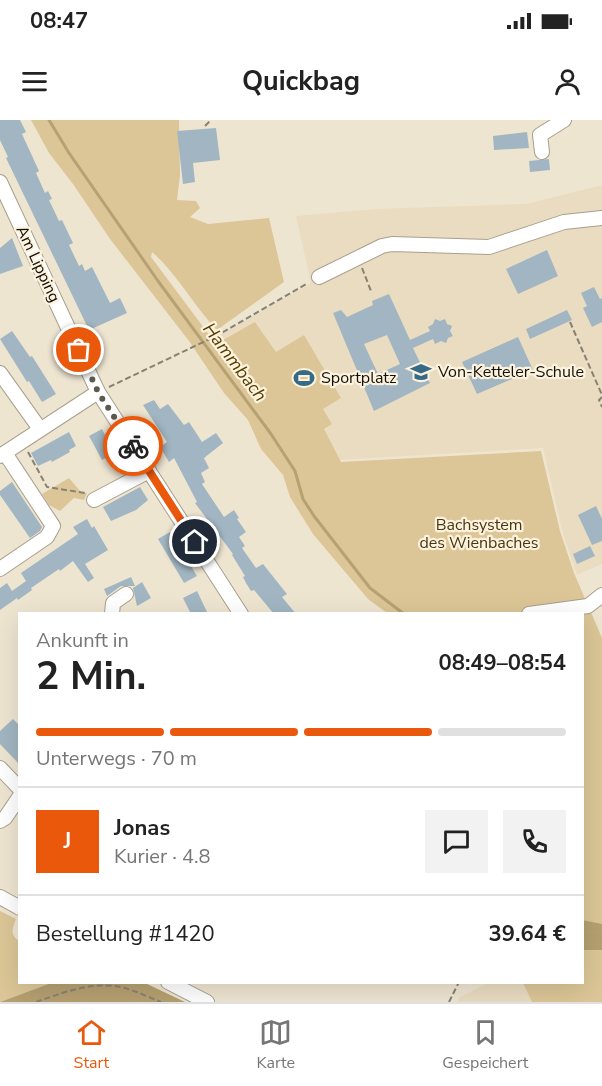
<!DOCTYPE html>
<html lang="de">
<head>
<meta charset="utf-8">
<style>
	:root { --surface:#fff; --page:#f2f2f2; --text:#222; --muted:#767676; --line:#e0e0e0; --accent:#ea580c }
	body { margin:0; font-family:"Nunito Sans",sans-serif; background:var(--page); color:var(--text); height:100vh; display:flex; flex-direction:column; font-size:22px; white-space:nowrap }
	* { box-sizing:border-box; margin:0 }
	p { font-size:20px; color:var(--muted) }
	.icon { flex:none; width:33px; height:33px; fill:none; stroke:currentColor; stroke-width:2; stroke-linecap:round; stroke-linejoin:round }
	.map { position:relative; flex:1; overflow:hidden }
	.details { position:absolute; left:18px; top:492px; width:566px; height:372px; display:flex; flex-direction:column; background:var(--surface); border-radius:0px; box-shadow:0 6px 24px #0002 }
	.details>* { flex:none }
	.pin { position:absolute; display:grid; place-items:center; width:51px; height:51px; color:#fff; margin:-26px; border:3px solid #fff; border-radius:50%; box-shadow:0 2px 6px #0007 }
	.courier { position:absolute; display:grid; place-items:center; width:60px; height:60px; margin:-30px; border:4px solid #ea580c; border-radius:50%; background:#fff; color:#222; box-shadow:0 2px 8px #0007 }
	.headline em { font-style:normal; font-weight:700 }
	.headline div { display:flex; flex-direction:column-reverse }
	.headline { display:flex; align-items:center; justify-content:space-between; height:102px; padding:0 18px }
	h1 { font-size:39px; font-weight:700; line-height:45px }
	.bar { display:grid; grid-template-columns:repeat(4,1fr); gap:9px 6px; align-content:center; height:72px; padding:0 18px }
	.bar i { height:8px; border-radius:4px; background:var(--line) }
	.bar .selected { background:var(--accent) }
	.bar p { grid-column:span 4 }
	.line { display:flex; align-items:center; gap:15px; padding:0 18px; border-top:2px solid var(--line) }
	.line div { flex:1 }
	.round { display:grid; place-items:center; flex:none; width:63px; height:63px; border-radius:0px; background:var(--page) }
	.status { display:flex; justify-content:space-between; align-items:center; height:42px; padding:0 30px; background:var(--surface); direction:ltr }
	.status svg { height:16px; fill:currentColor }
	header { display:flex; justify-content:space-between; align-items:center; height:78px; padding:0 18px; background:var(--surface); font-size:27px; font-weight:700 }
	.tabs { display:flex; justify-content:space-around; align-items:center; height:84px; border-top:2px solid var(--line); background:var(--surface); font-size:16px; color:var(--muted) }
	.tabs a { display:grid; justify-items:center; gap:3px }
	.tabs .selected { color:var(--accent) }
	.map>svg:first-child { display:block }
	.built { fill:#e9dcc1 }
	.green { fill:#dcc697 }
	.forest { fill:#b6a071 }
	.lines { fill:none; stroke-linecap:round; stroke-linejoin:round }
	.stream { stroke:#b7a172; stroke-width:3 }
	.building { fill:#a1b6c2; fill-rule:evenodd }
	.minor-casing { stroke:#a89f8c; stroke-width:16 }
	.path { stroke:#888274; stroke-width:2; stroke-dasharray:6 3; stroke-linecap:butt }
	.minor { stroke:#fff; stroke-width:14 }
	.done { stroke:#5f5a4e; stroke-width:6; stroke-dasharray:0 10.8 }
	.route { stroke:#ea580c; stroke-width:8 }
	.labels { text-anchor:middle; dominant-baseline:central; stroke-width:4.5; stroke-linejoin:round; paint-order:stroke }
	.street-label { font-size:16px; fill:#120f08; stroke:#fcf2de }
	.poi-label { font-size:16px; fill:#120f08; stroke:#fcf2de; text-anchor:start }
	.park-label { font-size:16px; fill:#47360f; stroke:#fcf2de }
	.water-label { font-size:18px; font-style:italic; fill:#563f00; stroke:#fcf2de }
</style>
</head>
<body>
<div class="status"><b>08:47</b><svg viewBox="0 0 49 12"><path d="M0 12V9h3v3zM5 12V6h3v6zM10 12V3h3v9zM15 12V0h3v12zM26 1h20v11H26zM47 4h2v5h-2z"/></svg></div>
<header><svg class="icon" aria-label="menu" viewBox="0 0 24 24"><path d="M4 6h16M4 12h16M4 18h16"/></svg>Quickbag<svg class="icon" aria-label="person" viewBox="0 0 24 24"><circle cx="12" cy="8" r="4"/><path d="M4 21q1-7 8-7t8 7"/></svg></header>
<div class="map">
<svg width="602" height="882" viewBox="0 0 602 882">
	<rect width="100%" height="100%" fill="#eee5d1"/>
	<g class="built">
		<path d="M602 65V444L577 455 563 414 543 328 302 342 226 230 220 215 311 163 296 96 376 89 526 84Z"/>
		<path d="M490 862 523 863 532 882H457L460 877Z"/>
	</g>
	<g class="green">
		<path d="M31 0H179L180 55 177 80 196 81 200 88 190 97 208 104 269 98 284 162 217 210C194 186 177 154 152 132L151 137 216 224 255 202 276 232 304 215 341 278 323 289 332 304 324 309 341 342 541 331 560 411 574 453 602 518V882H532L523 863 582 862V494L387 493 368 479 313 414 290 377 283 355 261 329 248 300 224 273 189 221 110 119 73 64 49 33Z"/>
		<path d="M69 358 81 372 87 373 84 380 74 378 60 391 49 385 42 374Z"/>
		<path d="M0 791 16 799C12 809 10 815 19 821L20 862 51 863 0 882Z"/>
	</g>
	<g class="forest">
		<path d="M582 800 602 804V830H582Z"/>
		<path d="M51 863H145L185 882H0Z"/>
	</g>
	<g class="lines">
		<g class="stream">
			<path d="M49 0 69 33 158 161 271 314 295 351 303 379 314 396 370 468 404 494"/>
			<path d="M582 813 602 812"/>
		</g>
	</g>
	<g class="building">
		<path d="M0 0H20L26 12 22 14 39 51 36 53 45 73 48 71 52 79 49 80 59 101 62 100 73 123 69 125 79 146 82 144 85 151 92 147 110 183 120 178 127 193 89 210 6 38 8 37 0 20Z"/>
		<path d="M216 8 220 40 193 43 195 62 183 64 177 11Z"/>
		<path d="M527 12 529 28 494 30 493 16Z"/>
		<path d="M549 39 550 50 530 52 529 41Z"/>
		<path d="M12 118 23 146 0 154V128Z"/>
		<path d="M547 130 558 156 518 174 506 149Z"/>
		<path d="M594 167 600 179 602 178V202L592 207 583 188 587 186 581 173Z"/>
		<path d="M389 174 410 220 430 211 428 207 433 204 435 199 440 201 445 199 447 204 452 206 450 211 453 216 448 218 446 223 441 221 435 224 433 219 413 228 430 263 374 291 333 193 341 190 347 197 373 185 372 181ZM387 215 400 244 378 254 364 224Z"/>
		<path d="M567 190 572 200 530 219 526 209Z"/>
		<path d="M12 211 30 237 32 236 56 274 42 282 29 261 27 262 0 219Z"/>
		<path d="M518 217 533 250 477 274 462 242Z"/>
		<path d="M154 280 160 289 168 284 184 305 189 302 202 322 216 313 223 323 204 338 209 348 201 353 205 362 202 364 224 397 234 390 239 398 237 399 246 412 239 417 245 426 242 428 256 448 263 444 287 474 282 477 296 494H274L254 470 251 471 246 463 243 457 245 456 232 435 233 434 195 383 197 382 174 338 169 342 160 327 167 322 143 285Z"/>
		<path d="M102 309 115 333 102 340 89 316Z"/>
		<path d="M69 312 76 326 69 330 70 332 52 342 51 340 38 346 31 333Z"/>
		<path d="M12 362 42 407 40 411 30 418 0 375V371Z"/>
		<path d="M140 367 148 380 136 390 111 401 103 387Z"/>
		<path d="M596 386 602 399V421L592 425 578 395Z"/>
		<path d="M87 399 92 408 94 406 108 430 85 444 94 458 88 462 73 441 60 451 59 449 31 468 32 470 18 480 17 478 0 490V468L7 463 12 471 26 461 21 453 78 414 73 407Z"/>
		<path d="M170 412 197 456 184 463 158 419Z"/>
		<path d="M590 426 595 436 577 444 573 434Z"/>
		<path d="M131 457 135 466H121L107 476 104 469Z"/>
		<path d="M142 462 151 478 137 486 133 468Z"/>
		<path d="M197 471 208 494H191L183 478Z"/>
		<path d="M13 599 20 606V645L0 624V611Z"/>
	</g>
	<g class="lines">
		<g class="minor-casing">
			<g id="minor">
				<path d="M542 32 540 15 564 0"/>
				<path d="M0 62 98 272 241 494"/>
				<path d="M319 157 382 126 392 124 489 127 564 102 602 98"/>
				<path d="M0 253 40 309"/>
				<path d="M0 336 98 272"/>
				<path d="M94 380 149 351"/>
				<path d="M0 449 47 417 53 406 5 333"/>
				<path d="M112 494 113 483 126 474"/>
				<path d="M529 494 588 486 602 475"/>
				<path d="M0 648 20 669"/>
				<path d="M0 701 5 698 20 676"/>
				<path d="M0 777 20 788"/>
				<path d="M168 862 207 882"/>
			</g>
		</g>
		<g class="path">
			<path d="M205 6 211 0"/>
			<path d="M362 148 371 171"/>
			<path d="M570 202 602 275"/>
			<path d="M109 267 218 215 308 163"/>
			<path d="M602 277 599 280 602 287"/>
			<path d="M28 332 47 367 85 373"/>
			<path d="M36 882C62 873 92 861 121 867 134 870 148 877 161 882"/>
			<path d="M449 882 459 862"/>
		</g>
		<use href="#minor" class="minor"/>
	</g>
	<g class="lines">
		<path class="done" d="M79 230 98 272 133 326"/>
		<path class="route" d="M133 326 195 422"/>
	</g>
	<defs>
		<g id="school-bare" transform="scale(1.62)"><path d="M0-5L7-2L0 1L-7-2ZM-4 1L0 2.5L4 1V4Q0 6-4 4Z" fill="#356b87" stroke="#fcf2de" stroke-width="2.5" paint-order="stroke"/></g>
		<g id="stadium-bare" transform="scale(1.62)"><path d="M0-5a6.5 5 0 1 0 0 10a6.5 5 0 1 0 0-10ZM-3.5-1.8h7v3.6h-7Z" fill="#356b87" stroke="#fcf2de" stroke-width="2.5" paint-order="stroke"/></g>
	</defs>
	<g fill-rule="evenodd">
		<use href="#school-bare" x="421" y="252"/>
		<use href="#stadium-bare" x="304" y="258"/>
	</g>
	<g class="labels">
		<g class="street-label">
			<text transform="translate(38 144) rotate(65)">Am Lipping</text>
		</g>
		<g class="poi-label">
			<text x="438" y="252">Von-Ketteler-Schule</text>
			<text x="321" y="258">Sportplatz</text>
		</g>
		<g class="park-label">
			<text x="479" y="405">Bachsystem<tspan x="479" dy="18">des Wienbaches</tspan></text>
		</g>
		<g class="water-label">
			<text transform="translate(235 242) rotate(53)">Hammbach</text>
		</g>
	</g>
</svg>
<div class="pin" style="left:79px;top:230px;background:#ea580c"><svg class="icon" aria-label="bag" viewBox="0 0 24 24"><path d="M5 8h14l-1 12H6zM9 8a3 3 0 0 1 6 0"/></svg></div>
<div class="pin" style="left:195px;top:422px;background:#1f2937"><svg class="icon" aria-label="home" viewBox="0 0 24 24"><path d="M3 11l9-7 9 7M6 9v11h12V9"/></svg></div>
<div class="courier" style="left:133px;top:326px"><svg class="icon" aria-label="bike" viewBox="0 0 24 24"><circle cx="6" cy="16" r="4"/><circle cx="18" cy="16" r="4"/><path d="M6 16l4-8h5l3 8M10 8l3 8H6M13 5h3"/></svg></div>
<section class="details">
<div class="headline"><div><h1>2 Min.</h1><p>Ankunft in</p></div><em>08:49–08:54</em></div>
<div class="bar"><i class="selected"></i><i class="selected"></i><i class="selected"></i><i></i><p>Unterwegs · 70 m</p></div>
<div class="line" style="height:108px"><b class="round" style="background:var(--accent);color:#fff">J</b><div><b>Jonas</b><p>Kurier · 4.8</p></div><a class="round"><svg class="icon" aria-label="chat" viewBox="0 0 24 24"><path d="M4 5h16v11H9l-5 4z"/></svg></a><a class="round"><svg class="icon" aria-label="phone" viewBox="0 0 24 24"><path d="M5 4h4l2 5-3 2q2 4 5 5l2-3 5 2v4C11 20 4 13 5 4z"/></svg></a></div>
<div class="line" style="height:78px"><div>Bestellung #1420</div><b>39.64 €</b></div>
</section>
</div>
<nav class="tabs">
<a class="selected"><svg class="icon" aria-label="home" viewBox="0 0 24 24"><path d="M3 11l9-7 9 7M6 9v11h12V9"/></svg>Start</a>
<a><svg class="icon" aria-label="map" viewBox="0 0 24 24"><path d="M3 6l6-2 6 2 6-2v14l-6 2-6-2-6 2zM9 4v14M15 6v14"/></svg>Karte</a>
<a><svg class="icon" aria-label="saved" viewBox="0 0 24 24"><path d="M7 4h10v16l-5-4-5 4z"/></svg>Gespeichert</a>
</nav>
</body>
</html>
